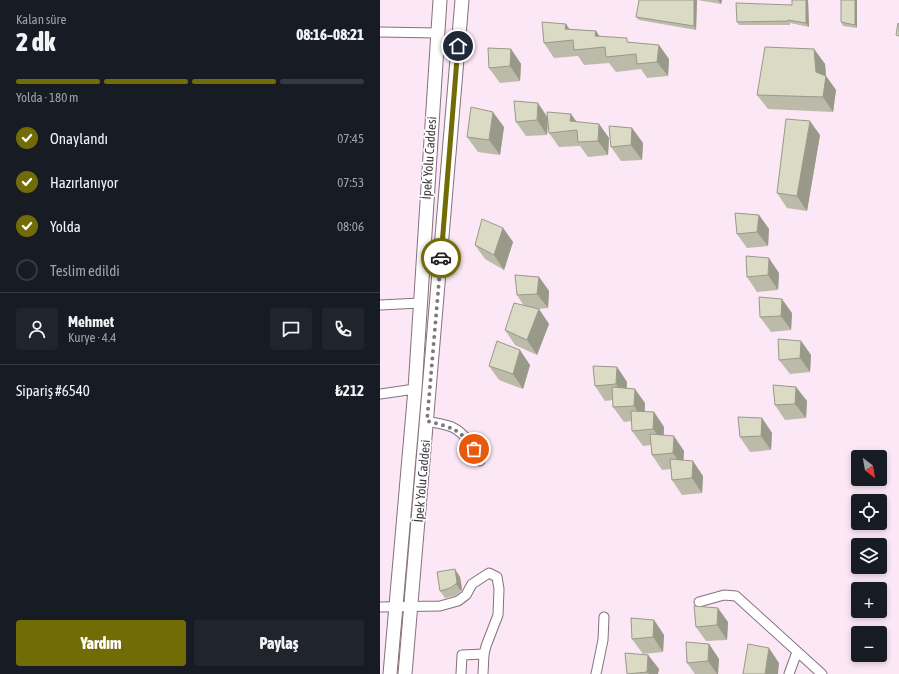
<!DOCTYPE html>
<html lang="tr">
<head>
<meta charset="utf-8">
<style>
	:root { --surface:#171b24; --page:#20242c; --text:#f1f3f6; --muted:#9ea1a6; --line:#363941; --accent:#726c07 }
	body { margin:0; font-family:"Asap Condensed",sans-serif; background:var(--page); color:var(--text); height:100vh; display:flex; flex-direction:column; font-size:15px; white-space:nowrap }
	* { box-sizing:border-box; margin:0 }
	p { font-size:13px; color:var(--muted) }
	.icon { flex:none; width:22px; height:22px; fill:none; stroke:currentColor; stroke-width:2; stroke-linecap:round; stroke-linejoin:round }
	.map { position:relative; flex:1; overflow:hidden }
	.side { display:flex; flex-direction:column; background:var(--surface); width:380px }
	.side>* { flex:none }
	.needle { width:26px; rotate:149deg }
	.buttons { position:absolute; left:471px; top:450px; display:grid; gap:8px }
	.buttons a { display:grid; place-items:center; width:36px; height:36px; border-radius:4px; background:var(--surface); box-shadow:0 2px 6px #0003; font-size:20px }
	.pin { position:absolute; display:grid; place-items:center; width:34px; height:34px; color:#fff; margin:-17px; border:2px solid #fff; border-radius:50%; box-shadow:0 1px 4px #0007 }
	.courier { position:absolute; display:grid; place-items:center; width:40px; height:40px; margin:-20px; border:3px solid #726c07; border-radius:50%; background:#fff; color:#222; box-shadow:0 1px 5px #0007 }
	.overview em { font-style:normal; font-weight:800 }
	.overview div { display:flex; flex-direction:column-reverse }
	.overview { display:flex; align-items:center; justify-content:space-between; height:68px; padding:0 16px }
	h1 { font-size:26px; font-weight:800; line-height:30px }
	.bar { display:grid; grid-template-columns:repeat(4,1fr); gap:6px 4px; align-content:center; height:48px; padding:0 16px }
	.bar i { height:5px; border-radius:3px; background:var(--line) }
	.bar .active { background:var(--accent) }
	.bar p { grid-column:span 4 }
	.line { display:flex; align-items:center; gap:10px; padding:0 16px; border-top:1px solid var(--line) }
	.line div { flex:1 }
	.round { display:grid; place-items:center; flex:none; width:42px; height:42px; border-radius:4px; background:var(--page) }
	ol { padding:0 16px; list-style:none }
	li { display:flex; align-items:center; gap:12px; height:44px }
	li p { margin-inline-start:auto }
	li .icon { padding:4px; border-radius:50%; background:var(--accent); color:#fff; stroke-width:4 }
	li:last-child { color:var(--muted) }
	li i { width:22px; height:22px; border:2px solid var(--line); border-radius:50% }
	.primary-button { display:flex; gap:8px; margin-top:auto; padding:8px 16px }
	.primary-button a { flex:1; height:46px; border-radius:4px; background:var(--accent); color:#fff; font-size:16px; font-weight:800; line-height:46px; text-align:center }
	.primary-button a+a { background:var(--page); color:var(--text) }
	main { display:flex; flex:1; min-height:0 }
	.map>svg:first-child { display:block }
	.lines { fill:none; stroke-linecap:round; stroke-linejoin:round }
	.minor-casing { stroke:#84717e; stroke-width:11 }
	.highway-casing { stroke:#84717e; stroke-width:15 }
	.minor { stroke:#fff; stroke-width:9 }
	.highway { stroke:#fff; stroke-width:13 }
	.wall { fill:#bcbba9 }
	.shaded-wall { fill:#999989 }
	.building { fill:#dbdac4; stroke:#999989 }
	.done { stroke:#82767f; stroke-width:4; stroke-dasharray:0 7.2 }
	.route { stroke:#726c07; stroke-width:5 }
	.labels { text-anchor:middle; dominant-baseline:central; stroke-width:3.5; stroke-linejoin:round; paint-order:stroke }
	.street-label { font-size:13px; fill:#41393f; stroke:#fff }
</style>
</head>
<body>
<main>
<section class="side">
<div class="overview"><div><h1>2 dk</h1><p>Kalan süre</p></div><em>08:16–08:21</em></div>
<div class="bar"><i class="active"></i><i class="active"></i><i class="active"></i><i></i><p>Yolda · 180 m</p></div>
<ol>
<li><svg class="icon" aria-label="check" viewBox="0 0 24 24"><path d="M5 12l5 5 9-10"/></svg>Onaylandı<p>07:45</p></li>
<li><svg class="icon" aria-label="check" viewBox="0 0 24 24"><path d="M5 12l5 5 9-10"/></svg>Hazırlanıyor<p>07:53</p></li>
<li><svg class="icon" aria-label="check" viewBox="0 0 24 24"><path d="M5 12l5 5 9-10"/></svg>Yolda<p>08:06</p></li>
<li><i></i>Teslim edildi</li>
</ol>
<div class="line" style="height:72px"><a class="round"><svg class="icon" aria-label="person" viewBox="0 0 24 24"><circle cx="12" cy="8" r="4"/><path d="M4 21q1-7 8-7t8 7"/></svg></a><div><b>Mehmet</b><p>Kurye · 4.4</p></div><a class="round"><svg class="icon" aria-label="chat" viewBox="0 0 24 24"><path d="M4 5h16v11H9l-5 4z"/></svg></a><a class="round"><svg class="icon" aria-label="phone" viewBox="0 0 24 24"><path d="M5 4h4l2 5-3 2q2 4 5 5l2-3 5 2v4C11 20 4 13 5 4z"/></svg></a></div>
<div class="line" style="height:52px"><div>Sipariş #6540</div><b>₺212</b></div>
<div class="primary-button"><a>Yardım</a><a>Paylaş</a></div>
</section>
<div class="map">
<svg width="519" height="674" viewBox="0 0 519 674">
	<rect width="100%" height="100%" fill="#fbe7f5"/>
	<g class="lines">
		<g class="minor-casing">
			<g id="minor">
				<path d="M0 32 57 33"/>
				<path d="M0 305 40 303"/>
				<path d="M0 394 35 389"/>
				<path d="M47 421C55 423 64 424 72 427 83 432 97 449 100 461"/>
				<path d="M319 602 344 595 356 596 442 674"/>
				<path d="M0 607 60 606 78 601 86 595 92 584 109 573 117 577 119 589 118 615 106 646 104 654 103 674"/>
				<path d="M81 674 82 655 104 654"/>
				<path d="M216 674 223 640 224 617"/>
				<path d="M409 674 417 652"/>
			</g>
		</g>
		<g class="highway-casing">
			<g id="highway">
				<path d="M10 674 35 389 60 0"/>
				<path d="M25 674 82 0"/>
			</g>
		</g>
		<use href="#minor" class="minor"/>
		<use href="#highway" class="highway"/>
	</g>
	<g class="wall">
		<path d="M259 0H342L341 4 317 0 316 30 259 20 256 17Z"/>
		<path d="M412 0H428L429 27 410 23V25H359L357 22 412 5Z"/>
		<path d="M461 0 477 28 463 26 461 22Z"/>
		<path d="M186 24 189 29 216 31 219 36 250 42 289 59 288 76 267 78 261 69 236 72 229 63 204 65 198 56 174 58 164 43Z"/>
		<path d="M131 49 141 64 140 81 120 83 109 68Z"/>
		<path d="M434 49 445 64 446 76 456 90 453 112 388 109 377 95Z"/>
		<path d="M191 114 196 122 219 124 229 138 228 155 208 157 200 146 179 147 169 133Z"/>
		<path d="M168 118 167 135 146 136 136 122Z"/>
		<path d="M124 127 120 155 98 152 87 137Z"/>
		<path d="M252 128 263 143 262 160 241 161 231 147Z"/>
		<path d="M440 135 427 211 407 208 397 193Z"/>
		<path d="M379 215 389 229 388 246 367 248 357 234Z"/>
		<path d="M123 228 133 242 124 270 105 259 95 245Z"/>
		<path d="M399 273 398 290 377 292 367 277Z"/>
		<path d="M159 277 169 291 168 308 158 309 169 324 157 355 135 345 125 330 144 306 137 295Z"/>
		<path d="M412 313 411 330 391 332 380 317Z"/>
		<path d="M421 341 431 355 430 372 410 374 399 360Z"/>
		<path d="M150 365 143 389 119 380 109 366Z"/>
		<path d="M237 367 247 382 246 388 265 403V412H274L284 427V435L304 451 303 461 323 476 322 493 302 495 292 480 291 469 282 470 272 455 271 445 263 446 252 431V421L244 422 233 407V400L225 401 215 386Z"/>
		<path d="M416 387 427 401 426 418 405 420 395 405Z"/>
		<path d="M382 418 392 433 391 450 370 452 360 437Z"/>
		<path d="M80 577 82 589 81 591 75 596 65 598 60 591Z"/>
		<path d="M274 620 284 635 283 652 263 654 252 639Z"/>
		<path d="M348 622 347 640 326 641 316 627Z"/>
		<path d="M329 644 339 659 338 674H315L307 663Z"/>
		<path d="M268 655 279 669 278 674H247Z"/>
	</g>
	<g class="shaded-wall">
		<path d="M314 0H317L316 30 314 26Z"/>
		<path d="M338 0H342L341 4Z"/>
		<path d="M426 0H428L429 27 426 23Z"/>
		<path d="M475 0H477V28L475 25Z"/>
		<path d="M186 24 196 39 185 29Z"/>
		<path d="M216 31 226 46 215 36Z"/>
		<path d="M279 45 289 59 288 76 277 62Z"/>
		<path d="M131 49 141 64 140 81 130 66Z"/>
		<path d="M434 49 445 64 446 76 456 90 453 112 443 97 436 72Z"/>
		<path d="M158 103 168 118 167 135 157 120Z"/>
		<path d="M113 112 124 127 120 155 109 140Z"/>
		<path d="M191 114 201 128 190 121Z"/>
		<path d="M430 121 440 135 427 211 417 196Z"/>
		<path d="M219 124 229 138 228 155 218 141Z"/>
		<path d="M252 128 263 143 262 160 251 145Z"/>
		<path d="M379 215 389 229 388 246 377 232Z"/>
		<path d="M123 228 133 242 124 270 114 255Z"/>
		<path d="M389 258 399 273 398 290 388 275Z"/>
		<path d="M159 277 169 291 168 308 157 294Z"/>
		<path d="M402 299 412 313 411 330 401 316Z"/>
		<path d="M159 309 169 324 157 355 147 340Z"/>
		<path d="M421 341 431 355 430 372 420 358Z"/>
		<path d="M140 350 150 365 143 389 133 374Z"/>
		<path d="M237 367 247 382 246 399 236 384Z"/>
		<path d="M416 387 427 401 426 418 415 404Z"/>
		<path d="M255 389 265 403 264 420 254 406Z"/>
		<path d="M274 412 284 427 283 444 273 429Z"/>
		<path d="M382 418 392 433 391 450 381 436Z"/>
		<path d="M294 436 304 451 303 468 293 453Z"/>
		<path d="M313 461 323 476 322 493 312 478Z"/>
		<path d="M75 569 80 577 82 589 81 591 76 584Z"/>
		<path d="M338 608 348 622 347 640 337 625Z"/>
		<path d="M274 620 284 635 283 652 273 637Z"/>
		<path d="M329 644 339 659 338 674H337L328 661Z"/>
		<path d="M389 648 399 663 398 674H385Z"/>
		<path d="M268 655 279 669 278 674H269L267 672Z"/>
	</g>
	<g class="building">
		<path d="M259 0H314V26L256 17Z"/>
		<path d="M412 0H426V23L408 20V21L357 22 356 3 412 5Z"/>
		<path d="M461 0H475V25L461 22Z"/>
		<path d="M162 22 186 24 185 29 216 31 215 36 247 38V42L279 45 277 62 257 64 256 54 226 57 225 47 194 50 193 40 164 43Z"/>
		<path d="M518 23 519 24V36L516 35Z"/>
		<path d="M385 47 434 49 436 72 446 76 443 97 377 95Z"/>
		<path d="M108 48 131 49 130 66 109 68Z"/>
		<path d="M134 101 158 103 157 120 136 122Z"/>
		<path d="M91 107 113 112 109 140 87 137Z"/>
		<path d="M167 112 191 114 190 121 219 124 218 141 198 142 197 130 169 133Z"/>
		<path d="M406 119 430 121 417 196 397 193Z"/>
		<path d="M229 126 252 128 251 145 231 147Z"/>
		<path d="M355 213 379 215 377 232 357 234Z"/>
		<path d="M102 219 123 228 114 255 95 245Z"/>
		<path d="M366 256 389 258 388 275 367 277Z"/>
		<path d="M135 275 159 277 157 294 137 295Z"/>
		<path d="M379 297 402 299 401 316 380 317Z"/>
		<path d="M134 303 159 309 147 340 125 330Z"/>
		<path d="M398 339 421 341 420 358 399 360Z"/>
		<path d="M117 341 140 350 133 374 109 366Z"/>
		<path d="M213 366 237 367 236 384 215 386Z"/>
		<path d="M393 385 416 387 415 404 395 405Z"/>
		<path d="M232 387 255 389 254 406 233 407Z"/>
		<path d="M251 411 274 412 273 429 252 431Z"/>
		<path d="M358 417 382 418 381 436 360 437Z"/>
		<path d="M270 434 294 436 293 453 272 455Z"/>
		<path d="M290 459 313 461 312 478 292 480Z"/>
		<path d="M75 569 77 582 76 584 70 588 60 591 57 572Z"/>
		<path d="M314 606 338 608 337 625 316 627Z"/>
		<path d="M251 618 274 620 273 637 252 639Z"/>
		<path d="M306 642 329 644 328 661 307 663Z"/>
		<path d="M368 644 389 648 385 674H363Z"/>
		<path d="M245 653 268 655 267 672 247 674Z"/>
	</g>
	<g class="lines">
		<path class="done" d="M61 258 47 421C70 427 79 428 94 449"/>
		<path class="route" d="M61 258 78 46"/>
	</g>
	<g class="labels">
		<g class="street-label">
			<text transform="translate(49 158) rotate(-86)">İpek Yolu Caddesi</text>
			<text transform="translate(42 481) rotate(-85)">İpek Yolu Caddesi</text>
		</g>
	</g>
</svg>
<div class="buttons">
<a><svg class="needle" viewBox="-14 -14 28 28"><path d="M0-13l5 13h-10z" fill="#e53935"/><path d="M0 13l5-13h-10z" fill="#9ea1a6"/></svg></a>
<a><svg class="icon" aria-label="locate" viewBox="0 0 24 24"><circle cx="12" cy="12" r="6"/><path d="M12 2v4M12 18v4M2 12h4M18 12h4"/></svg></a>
<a><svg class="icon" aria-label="layers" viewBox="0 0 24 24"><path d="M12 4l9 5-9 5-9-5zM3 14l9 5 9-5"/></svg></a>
<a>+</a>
<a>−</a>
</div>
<div class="pin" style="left:94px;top:449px;background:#ea580c"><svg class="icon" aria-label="bag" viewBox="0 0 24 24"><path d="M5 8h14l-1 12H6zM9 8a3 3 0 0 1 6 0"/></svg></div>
<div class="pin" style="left:78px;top:46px;background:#1f2937"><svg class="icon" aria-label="home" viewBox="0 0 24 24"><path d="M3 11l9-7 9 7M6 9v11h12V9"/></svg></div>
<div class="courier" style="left:61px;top:258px"><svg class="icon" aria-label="car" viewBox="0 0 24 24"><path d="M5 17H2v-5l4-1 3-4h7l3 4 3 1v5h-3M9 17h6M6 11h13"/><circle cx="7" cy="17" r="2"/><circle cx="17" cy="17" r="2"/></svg></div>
</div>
</main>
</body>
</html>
